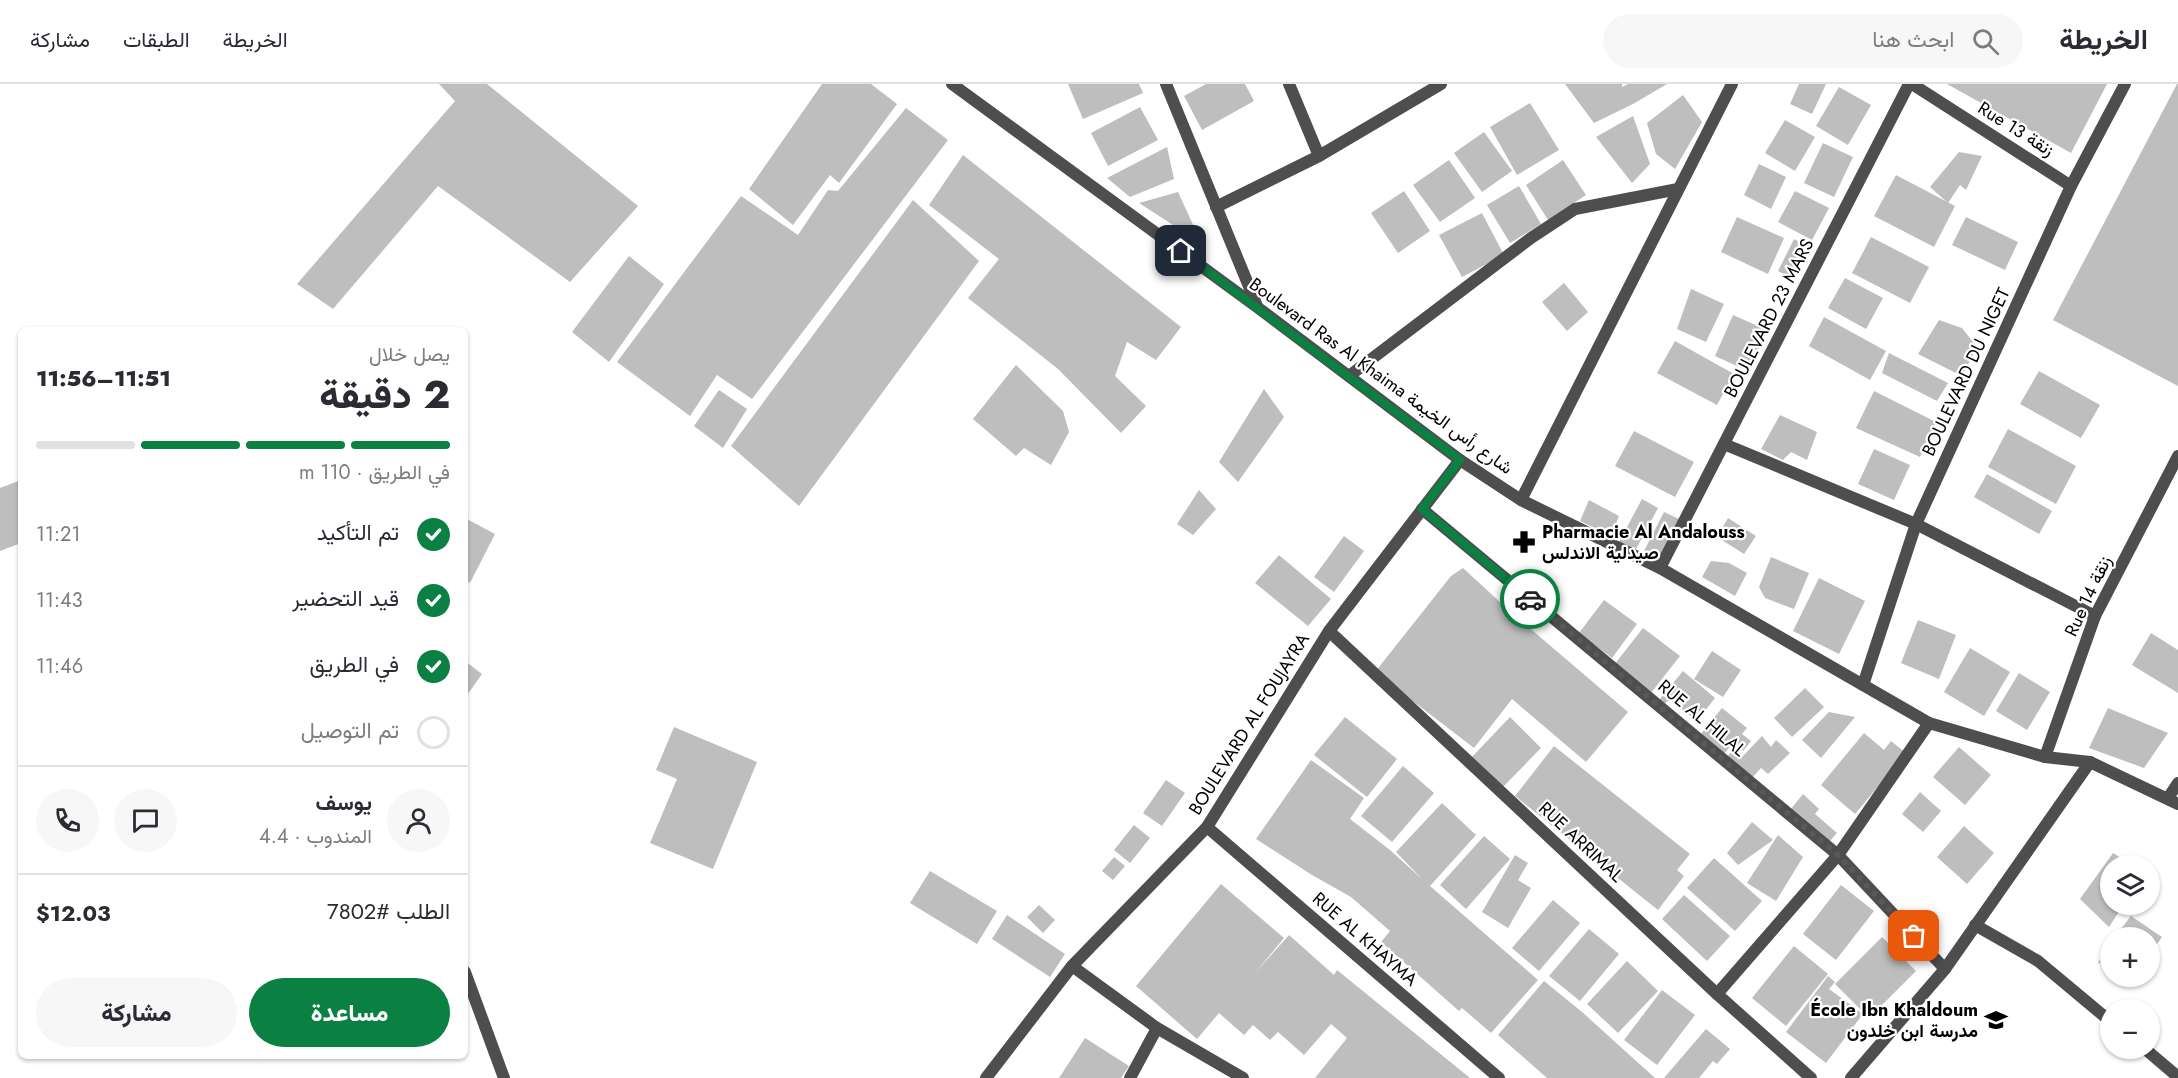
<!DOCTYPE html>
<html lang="ar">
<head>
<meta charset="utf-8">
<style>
	:root { --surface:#fff; --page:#f7f7f7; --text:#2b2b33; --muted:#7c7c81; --line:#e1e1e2; --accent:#0b8043 }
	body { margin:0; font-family:Jost,Vazirmatn,sans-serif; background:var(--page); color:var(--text); direction:rtl; height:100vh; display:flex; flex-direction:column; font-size:22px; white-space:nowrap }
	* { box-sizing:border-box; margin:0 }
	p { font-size:20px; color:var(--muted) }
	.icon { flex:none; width:33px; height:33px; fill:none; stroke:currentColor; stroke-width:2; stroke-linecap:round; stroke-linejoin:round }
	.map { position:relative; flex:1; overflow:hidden; direction:ltr }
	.drawer { position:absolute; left:18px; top:243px; width:450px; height:732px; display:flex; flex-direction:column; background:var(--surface); border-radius:9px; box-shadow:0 2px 4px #0004; direction:rtl }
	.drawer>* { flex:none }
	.buttons { position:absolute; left:2100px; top:771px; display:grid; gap:12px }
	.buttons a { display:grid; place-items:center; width:60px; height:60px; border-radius:50%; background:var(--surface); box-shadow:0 2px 4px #0004; font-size:30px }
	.pin { position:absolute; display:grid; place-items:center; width:51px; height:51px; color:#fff; margin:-26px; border-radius:12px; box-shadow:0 3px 9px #0006 }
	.courier { position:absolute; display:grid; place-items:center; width:60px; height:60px; margin:-30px; border:4px solid #0b8043; border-radius:50%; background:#fff; color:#222; box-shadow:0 2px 8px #0007 }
	.overview em { font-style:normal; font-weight:800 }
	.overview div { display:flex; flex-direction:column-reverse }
	.overview { display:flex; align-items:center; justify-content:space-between; height:102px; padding:0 18px }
	h1 { font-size:39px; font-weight:800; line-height:45px }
	.bar { display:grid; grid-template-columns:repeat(4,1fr); gap:9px 6px; align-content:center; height:72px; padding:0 18px }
	.bar i { height:8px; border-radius:4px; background:var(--line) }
	.bar .selected { background:var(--accent) }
	.bar p { grid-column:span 4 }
	.line { display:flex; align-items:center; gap:15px; padding:0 18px; border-top:2px solid var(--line) }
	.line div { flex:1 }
	.round { display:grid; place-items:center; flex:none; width:63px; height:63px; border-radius:32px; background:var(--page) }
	ol { padding:0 18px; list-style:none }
	li { display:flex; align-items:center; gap:18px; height:66px }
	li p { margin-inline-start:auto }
	li .icon { padding:6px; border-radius:50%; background:var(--accent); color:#fff; stroke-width:4 }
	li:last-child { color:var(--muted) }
	li i { width:33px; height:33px; border:3px solid var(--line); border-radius:50% }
	.action { display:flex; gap:12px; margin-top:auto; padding:12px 18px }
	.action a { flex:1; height:69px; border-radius:36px; background:var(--accent); color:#fff; font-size:24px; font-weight:800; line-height:69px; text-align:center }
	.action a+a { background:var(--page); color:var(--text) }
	header { display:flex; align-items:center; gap:36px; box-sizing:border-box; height:84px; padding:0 30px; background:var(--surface); border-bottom:2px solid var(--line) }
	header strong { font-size:28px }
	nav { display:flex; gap:33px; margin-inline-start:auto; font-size:21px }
	.search { width:420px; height:54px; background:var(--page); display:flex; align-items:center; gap:15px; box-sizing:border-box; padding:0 21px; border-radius:33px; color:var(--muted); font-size:22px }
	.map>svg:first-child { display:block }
	.building { fill:#bebebe }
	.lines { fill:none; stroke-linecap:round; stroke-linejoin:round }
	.lane { stroke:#4e4e4e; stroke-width:12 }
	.street { stroke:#4e4e4e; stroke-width:12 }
	.done { stroke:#595959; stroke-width:6; stroke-dasharray:0 10.8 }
	.route { stroke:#0b8043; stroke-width:8 }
	.labels { text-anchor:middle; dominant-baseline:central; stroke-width:4.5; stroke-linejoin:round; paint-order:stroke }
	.street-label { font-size:18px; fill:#000; stroke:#fff }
	.poi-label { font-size:18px; font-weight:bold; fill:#000; stroke:#fff; text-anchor:start }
</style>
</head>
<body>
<header>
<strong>الخريطة</strong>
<div class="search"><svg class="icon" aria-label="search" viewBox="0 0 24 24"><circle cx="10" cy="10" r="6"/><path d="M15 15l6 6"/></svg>ابحث هنا</div>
<nav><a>الخريطة</a><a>الطبقات</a><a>مشاركة</a></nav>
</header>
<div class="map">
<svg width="2178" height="994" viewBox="0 0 2178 994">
	<rect width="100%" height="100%" fill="#fff"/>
	<g class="building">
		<path d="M439 0H487L638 122 570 198 438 102 333 225 297 200 455 17Z"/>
		<path d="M822 0H871L897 20 839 99 830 91 793 141 749 105Z"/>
		<path d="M1068 0H1139L1143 9 1083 35Z"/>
		<path d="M1206 0H1245L1254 17 1202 46 1184 12Z"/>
		<path d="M1565 0H1622V3L1628 0H1667L1633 20 1594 39Z"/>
		<path d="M1799 0H1826L1812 30 1790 20Z"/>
		<path d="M1947 0H2107L2071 69Z"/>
		<path d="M2177 0H2178V302L2053 236Z"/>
		<path d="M1839 3 1871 21 1848 61 1816 42Z"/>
		<path d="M1683 11 1702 38 1675 85 1656 70 1647 39Z"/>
		<path d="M1530 19 1559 66 1517 91 1490 43Z"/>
		<path d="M1140 23 1158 56 1108 82 1091 49Z"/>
		<path d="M906 24 948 56 752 315 717 291 690 332 617 278 741 112 798 151 828 106 838 107Z"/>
		<path d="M1633 32 1650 80 1632 99 1596 53Z"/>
		<path d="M1785 36 1815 53 1795 87 1765 69Z"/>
		<path d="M1484 48 1512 87 1482 108 1454 69Z"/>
		<path d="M1823 59 1853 73 1834 113 1804 99Z"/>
		<path d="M1167 63 1174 95 1130 113 1107 94Z"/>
		<path d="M1959 68 1982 72 1966 106 1960 101 1948 119 1930 103Z"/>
		<path d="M963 71 1181 243 1156 276 1127 258 1115 292 1146 322 1121 349 1058 285 968 214 999 175 929 121Z"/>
		<path d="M1449 76 1475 114 1440 138 1413 101Z"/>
		<path d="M1563 76 1586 111 1548 136 1526 101Z"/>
		<path d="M1759 80 1786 93 1771 125 1744 111Z"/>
		<path d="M1896 91 1955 122 1934 163 1874 132Z"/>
		<path d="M1519 102 1541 140 1510 159 1487 121Z"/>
		<path d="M1404 107 1430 147 1398 169 1371 129Z"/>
		<path d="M1795 107 1829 124 1812 156 1778 138Z"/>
		<path d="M1178 108 1195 145 1184 148 1139 119Z"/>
		<path d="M913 116 979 177 799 422 731 362Z"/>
		<path d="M1482 129 1504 171 1462 193 1439 151Z"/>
		<path d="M1737 133 1784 154 1768 190 1721 168Z"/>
		<path d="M1966 133 2018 158 2005 186 1952 161Z"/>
		<path d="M1871 153 1929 183 1910 219 1852 189Z"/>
		<path d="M1794 155 1805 161 1789 193 1778 187Z"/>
		<path d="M629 172 664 200 609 278 572 248Z"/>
		<path d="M1845 194 1883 214 1866 245 1828 224Z"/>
		<path d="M1564 199 1588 228 1567 247 1542 218Z"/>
		<path d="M1691 205 1724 220 1706 258 1677 245Z"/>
		<path d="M1733 231 1767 246 1748 287 1715 272Z"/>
		<path d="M1824 233 1886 267 1870 296 1809 262Z"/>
		<path d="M1939 236 1962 244 1977 263 1962 292 1918 270Z"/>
		<path d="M1675 257 1734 290 1717 321 1657 289Z"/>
		<path d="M1889 269 1948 299 1937 317 1882 289Z"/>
		<path d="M1016 281 1063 327 1069 348 1051 381 1024 364 1016 372 973 335Z"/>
		<path d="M2039 287 2100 321 2081 354 2020 320Z"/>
		<path d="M1264 305 1284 333 1238 398 1219 378Z"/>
		<path d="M719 306 747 325 723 364 694 342Z"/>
		<path d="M1874 307 1936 338 1920 373 1856 344Z"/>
		<path d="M1780 331 1817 348 1807 376 1791 368 1783 376 1761 365Z"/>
		<path d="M2008 345 2076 382 2056 420 1988 383Z"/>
		<path d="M1634 347 1694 378 1675 413 1615 382Z"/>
		<path d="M1874 365 1910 381 1894 416 1858 400Z"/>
		<path d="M1987 390 2052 427 2039 450 1974 413Z"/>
		<path d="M21 396V459L0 467V404Z"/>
		<path d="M1199 406 1216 425 1193 451 1177 440Z"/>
		<path d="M1642 415 1658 424 1635 467 1619 458Z"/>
		<path d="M1589 416 1619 432 1611 452 1580 437Z"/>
		<path d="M1664 428 1681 436 1658 480 1642 471Z"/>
		<path d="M465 434 495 450 470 499 465 495Z"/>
		<path d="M1728 434 1756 452 1744 470 1717 453Z"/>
		<path d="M1344 452 1364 467 1334 508 1314 493Z"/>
		<path d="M1279 471 1331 515 1308 542 1255 499Z"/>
		<path d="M1771 473 1809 489 1794 525 1765 514 1759 503Z"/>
		<path d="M1711 477 1729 479 1747 489 1735 512 1702 493Z"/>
		<path d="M1463 484 1513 530 1628 628 1586 678 1512 615 1474 664 1375 588 1451 492Z"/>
		<path d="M1819 494 1865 517 1839 570 1793 547Z"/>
		<path d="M1604 516 1637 540 1612 574 1579 549Z"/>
		<path d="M1918 536 1956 551 1939 595 1901 579Z"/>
		<path d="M1643 544 1680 572 1651 609 1614 581Z"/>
		<path d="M2151 549 2178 566V609L2132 581Z"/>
		<path d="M1970 564 2010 588 1984 632 1944 608Z"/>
		<path d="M1712 567 1741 586 1723 613 1694 595Z"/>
		<path d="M465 577 482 590 465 614Z"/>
		<path d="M1683 587 1715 614 1697 637 1669 615 1665 620 1659 616Z"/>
		<path d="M2019 589 2050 608 2027 646 1996 627Z"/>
		<path d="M1805 604 1824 623 1792 653 1774 634Z"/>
		<path d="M1722 624 1747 644 1742 650 1751 657 1743 667 1733 659 1723 671 1699 652Z"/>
		<path d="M2108 624 2168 649 2144 684 2089 664Z"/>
		<path d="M1829 628 1855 633 1821 674 1802 656Z"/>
		<path d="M1345 633 1397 675 1367 713 1314 671Z"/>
		<path d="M1510 633 1541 664 1502 704 1471 674Z"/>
		<path d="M674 643 757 678 713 785 650 759 677 695 656 686Z"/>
		<path d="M1864 649 1884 666 1891 657 1906 669 1855 730 1821 701Z"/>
		<path d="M1762 652 1771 663 1776 656 1790 669 1768 690 1761 684 1751 695 1728 672 1733 665 1742 673Z"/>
		<path d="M1554 662 1690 770 1677 786 1684 792 1658 826 1515 712Z"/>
		<path d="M1959 663 1991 691 1965 721 1933 693Z"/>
		<path d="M1311 676 1364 714 1350 735 1390 766 1422 795 1396 768 1442 719 1476 751 1430 802 1538 896 1491 949 1462 924 1459 927 1381 858 1390 847 1351 813 1312 791 1256 755Z"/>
		<path d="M1403 682 1434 709 1392 758 1361 732Z"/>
		<path d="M1166 696 1185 709 1162 742 1143 729Z"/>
		<path d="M1920 708 1941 727 1923 748 1902 730Z"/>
		<path d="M1803 710 1819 725 1815 730 1837 749 1828 759 1790 726Z"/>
		<path d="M1752 738 1773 756 1738 781 1727 769Z"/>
		<path d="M1134 741 1150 754 1130 779 1114 766Z"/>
		<path d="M1964 742 1994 769 1967 800 1937 773Z"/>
		<path d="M1778 751 1803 773 1776 817 1747 799Z"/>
		<path d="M1484 752 1510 775 1466 825 1440 801Z"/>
		<path d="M2113 769 2134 782H2110V820H2124L2109 843 2080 815Z"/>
		<path d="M1515 771 1528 779 1518 796 1531 804 1508 844 1482 828Z"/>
		<path d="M1114 773 1125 782 1113 796 1102 787Z"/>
		<path d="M1714 774 1762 817 1735 847 1687 804Z"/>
		<path d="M930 787 997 827 977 860 910 819Z"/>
		<path d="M1221 800 1284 854 1256 888 1289 851 1334 891 1337 886 1470 994H1315L1347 954 1331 940 1304 971 1278 948 1270 956 1253 941 1244 951 1219 929 1197 955 1136 902Z"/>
		<path d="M1841 801 1874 827 1836 876 1803 850Z"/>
		<path d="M1684 811 1730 852 1707 877 1662 835Z"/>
		<path d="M1553 816 1580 839 1539 887 1512 864Z"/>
		<path d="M1039 821 1055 836 1043 849 1027 833Z"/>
		<path d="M1007 831 1065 870 1050 893 992 855Z"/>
		<path d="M2131 832 2162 853 2150 870V854H2114Z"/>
		<path d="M1589 845 1619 870 1580 917 1549 892Z"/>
		<path d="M1882 853 1916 887 1869 934 1835 900Z"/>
		<path d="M2110 860V881L2098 879Z"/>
		<path d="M1794 862 1828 890 1786 942 1752 914Z"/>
		<path d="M1627 877 1658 907 1618 949 1587 920Z"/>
		<path d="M1828 892 1835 898 1829 905 1863 930 1826 979 1786 948Z"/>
		<path d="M1544 897 1582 928 1655 994H1547L1498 951Z"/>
		<path d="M1662 906 1695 931 1657 981 1624 956Z"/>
		<path d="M1706 945 1730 965 1717 980 1713 977 1699 994H1664Z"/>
		<path d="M1085 954 1129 982 1121 994H1059Z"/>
	</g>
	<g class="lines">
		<path class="lane" d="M465 888 504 994"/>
		<g class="street">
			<path d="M952 0 1257 223 1460 376 1521 416 1660 484 1929 639 2045 673 2090 678 2178 720"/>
			<path d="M1166 0 1257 222"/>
			<path d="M1289 0 1319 72"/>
			<path d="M1912 0 2071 102"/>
			<path d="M1216 123 1319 72 1441 0"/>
			<path d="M1349 292 1531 154 1575 125 1678 105"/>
			<path d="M1724 360 1916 440 2095 532"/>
			<path d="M1521 416 1732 0"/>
			<path d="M1422 425 1838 771 1945 885"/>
			<path d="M1660 484 1909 0"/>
			<path d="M1329 547 1717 910 1811 994"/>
			<path d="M1863 601 1916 440 2071 102 2125 0"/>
			<path d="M2045 673 2095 532 2178 372"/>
			<path d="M2168 714 2178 699"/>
			<path d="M1207 743 1499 994"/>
			<path d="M1975 841 2038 877 2110 937"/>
			<path d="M1072 882 1157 944 1243 994"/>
			<path d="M1717 910 1838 771 1929 639"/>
			<path d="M2144 964 2178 993"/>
			<path d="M986 994 1072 882 1207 743 1329 547 1460 376"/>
			<path d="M1130 994 1157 944"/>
			<path d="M1851 994 1945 885 2090 678"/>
		</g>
	</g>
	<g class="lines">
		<path class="done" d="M1530 515 1838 771 1914 852"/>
		<path class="route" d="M1181 167 1460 376 1422 425 1530 515"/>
	</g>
	<defs>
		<g id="pharmacy-bare" transform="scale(1.8)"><path d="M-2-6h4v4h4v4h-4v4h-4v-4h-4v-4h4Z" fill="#000" stroke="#fff" stroke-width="2.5" paint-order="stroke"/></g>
		<g id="school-bare" transform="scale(1.8)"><path d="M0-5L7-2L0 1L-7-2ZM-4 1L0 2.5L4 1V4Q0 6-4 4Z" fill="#000" stroke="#fff" stroke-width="2.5" paint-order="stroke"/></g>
	</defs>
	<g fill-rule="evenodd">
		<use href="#pharmacy-bare" x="1524" y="458"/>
		<use href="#school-bare" x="1996" y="936"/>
	</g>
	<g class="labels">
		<g class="street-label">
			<text transform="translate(2016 45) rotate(32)">Rue 13 زنقة</text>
			<text transform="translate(1769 234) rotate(-63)">BOULEVARD 23 MARS</text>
			<text transform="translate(1966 288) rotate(-65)">BOULEVARD DU NIGET</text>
			<text transform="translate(1381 292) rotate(36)">Boulevard Ras Al Khaima شارع رأس الخيمة</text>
			<text transform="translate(2088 512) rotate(-65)">Rue 14 زنقة</text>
			<text transform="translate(1702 634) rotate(40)">RUE AL HILAL</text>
			<text transform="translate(1249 640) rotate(-58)">BOULEVARD AL FOUJAYRA</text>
			<text transform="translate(1581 758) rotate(43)">RUE ARRIMAL</text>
			<text transform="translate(1365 855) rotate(41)">RUE AL KHAYMA</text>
		</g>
		<g class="poi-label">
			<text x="1542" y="448">Pharmacie Al Andalouss<tspan x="1542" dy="21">صيدلية الاندلس</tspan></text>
			<text x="1978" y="926" text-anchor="end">École Ibn Khaldoum<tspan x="1978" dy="21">مدرسة ابن خلدون</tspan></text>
		</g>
	</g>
</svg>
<div class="buttons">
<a><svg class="icon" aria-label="layers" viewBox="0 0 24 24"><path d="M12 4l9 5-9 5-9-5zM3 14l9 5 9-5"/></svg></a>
<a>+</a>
<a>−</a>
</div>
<div class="pin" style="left:1914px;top:852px;background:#ea580c"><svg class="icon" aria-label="bag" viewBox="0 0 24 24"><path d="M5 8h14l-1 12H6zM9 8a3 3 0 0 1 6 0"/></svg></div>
<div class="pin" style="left:1181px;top:167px;background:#1f2937"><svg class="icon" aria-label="home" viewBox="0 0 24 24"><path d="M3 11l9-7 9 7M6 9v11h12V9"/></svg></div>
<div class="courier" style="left:1530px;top:515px"><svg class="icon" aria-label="car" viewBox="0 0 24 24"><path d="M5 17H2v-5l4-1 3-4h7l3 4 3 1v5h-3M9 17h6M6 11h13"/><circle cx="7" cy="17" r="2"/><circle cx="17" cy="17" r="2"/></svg></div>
<section class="drawer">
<div class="overview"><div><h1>2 دقيقة</h1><p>يصل خلال</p></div><em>11:51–11:56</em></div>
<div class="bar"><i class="selected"></i><i class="selected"></i><i class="selected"></i><i></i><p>في الطريق · 110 m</p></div>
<ol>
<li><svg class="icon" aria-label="check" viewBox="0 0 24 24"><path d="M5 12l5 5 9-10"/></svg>تم التأكيد<p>11:21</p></li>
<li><svg class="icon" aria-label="check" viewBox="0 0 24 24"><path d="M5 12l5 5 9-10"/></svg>قيد التحضير<p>11:43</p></li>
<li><svg class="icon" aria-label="check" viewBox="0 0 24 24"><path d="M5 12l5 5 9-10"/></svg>في الطريق<p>11:46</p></li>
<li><i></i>تم التوصيل</li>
</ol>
<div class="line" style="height:108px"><a class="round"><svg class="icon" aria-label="person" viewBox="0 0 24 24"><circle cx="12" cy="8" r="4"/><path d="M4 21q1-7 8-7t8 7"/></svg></a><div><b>يوسف</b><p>المندوب · 4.4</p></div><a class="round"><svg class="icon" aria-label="chat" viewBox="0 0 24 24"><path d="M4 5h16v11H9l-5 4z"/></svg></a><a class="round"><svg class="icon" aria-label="phone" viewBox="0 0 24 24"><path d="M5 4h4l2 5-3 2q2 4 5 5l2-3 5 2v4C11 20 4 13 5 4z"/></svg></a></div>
<div class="line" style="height:78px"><div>الطلب #7802</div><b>$12.03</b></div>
<div class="action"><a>مساعدة</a><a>مشاركة</a></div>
</section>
</div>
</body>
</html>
